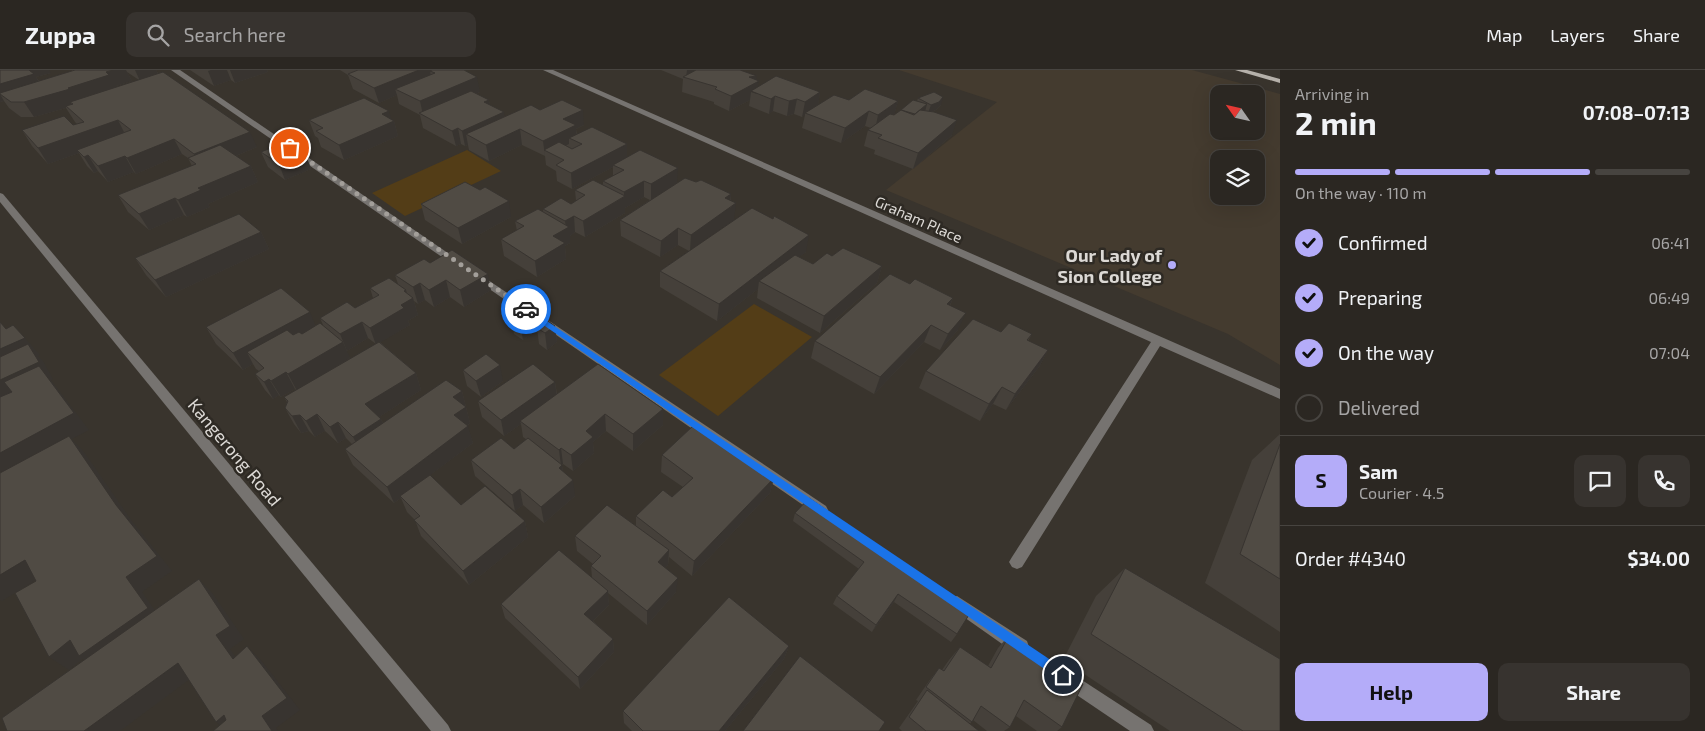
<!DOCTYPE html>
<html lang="en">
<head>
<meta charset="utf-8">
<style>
	:root { --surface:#2b2722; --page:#37332f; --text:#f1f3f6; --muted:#a6a5a5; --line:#474440; --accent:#b4acf9 }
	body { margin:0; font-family:"Exo 2",sans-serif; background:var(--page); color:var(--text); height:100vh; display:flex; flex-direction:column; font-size:19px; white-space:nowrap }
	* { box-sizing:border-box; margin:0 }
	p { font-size:16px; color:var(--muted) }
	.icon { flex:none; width:28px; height:28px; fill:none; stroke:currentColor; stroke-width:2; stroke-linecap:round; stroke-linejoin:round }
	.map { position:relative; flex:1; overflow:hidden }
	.drawer { display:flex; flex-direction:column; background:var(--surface); width:425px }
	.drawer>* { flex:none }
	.needle { width:32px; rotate:304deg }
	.tools { position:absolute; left:1210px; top:15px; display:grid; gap:10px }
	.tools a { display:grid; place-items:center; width:55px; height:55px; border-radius:10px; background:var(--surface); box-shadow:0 5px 20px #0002,0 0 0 1px var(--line); font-size:25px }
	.pin { position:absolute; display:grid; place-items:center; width:42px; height:42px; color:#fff; margin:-21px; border:2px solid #fff; border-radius:50%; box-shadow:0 1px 5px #0007 }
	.courier { position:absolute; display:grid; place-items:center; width:50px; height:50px; margin:-25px; border:4px solid #1a73e8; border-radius:50%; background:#fff; color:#222; box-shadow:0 1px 6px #0007 }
	.overview em { font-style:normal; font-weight:700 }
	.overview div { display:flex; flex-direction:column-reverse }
	.overview { display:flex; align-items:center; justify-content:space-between; height:85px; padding:0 15px }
	h1 { font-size:32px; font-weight:700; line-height:38px }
	.bar { display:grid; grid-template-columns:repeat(4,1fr); gap:8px 5px; align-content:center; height:60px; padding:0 15px }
	.bar i { height:6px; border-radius:4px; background:var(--line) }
	.bar .selected { background:var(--accent) }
	.bar p { grid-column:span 4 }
	.line { display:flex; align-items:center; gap:12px; padding:0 15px; border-top:1px solid var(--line) }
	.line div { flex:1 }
	.round { display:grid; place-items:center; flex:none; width:52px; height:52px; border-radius:10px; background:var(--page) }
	ol { padding:0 15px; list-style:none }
	li { display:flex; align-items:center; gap:15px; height:55px }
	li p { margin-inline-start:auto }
	li .icon { padding:5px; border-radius:50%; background:var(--accent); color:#111; stroke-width:4 }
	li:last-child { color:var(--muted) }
	li i { width:28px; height:28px; border:2px solid var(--line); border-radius:50% }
	.button { display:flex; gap:10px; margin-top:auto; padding:10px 15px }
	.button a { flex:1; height:58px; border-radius:10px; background:var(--accent); color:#111; font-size:20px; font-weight:700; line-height:58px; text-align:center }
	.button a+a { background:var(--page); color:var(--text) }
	header { display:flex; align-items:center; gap:30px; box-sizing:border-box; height:70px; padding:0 25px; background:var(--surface); border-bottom:1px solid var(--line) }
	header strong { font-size:24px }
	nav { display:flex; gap:28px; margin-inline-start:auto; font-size:18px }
	.search { width:350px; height:45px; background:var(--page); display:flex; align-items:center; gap:12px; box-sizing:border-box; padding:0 18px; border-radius:10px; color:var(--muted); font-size:19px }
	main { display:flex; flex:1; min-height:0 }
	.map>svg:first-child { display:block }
	.built { fill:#443b2f; fill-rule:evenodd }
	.green { fill:#533d17 }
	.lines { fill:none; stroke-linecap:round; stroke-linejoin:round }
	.minor { fill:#767370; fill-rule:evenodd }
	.major { fill:#b6b1aa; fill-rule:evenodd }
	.wall { fill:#45403a; fill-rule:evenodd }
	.shaded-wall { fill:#383430 }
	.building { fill:#504b44; stroke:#383430 }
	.route { fill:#1a73e8 }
	.done { stroke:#a39f9a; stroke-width:5; stroke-dasharray:0 9 }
	.poi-dot { fill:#b4acf9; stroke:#2e2a24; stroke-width:2 }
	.labels { text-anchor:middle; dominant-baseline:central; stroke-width:5; stroke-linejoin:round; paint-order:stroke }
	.far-street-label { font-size:15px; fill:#dcd9d5; stroke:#2e2a24 }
	.poi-label { font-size:18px; font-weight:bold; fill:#dcd9d5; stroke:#2e2a24; text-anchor:end }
	.street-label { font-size:18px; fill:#dcd9d5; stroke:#2e2a24 }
</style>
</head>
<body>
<header>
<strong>Zuppa</strong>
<div class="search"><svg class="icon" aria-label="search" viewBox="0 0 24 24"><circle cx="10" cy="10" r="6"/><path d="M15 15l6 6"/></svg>Search here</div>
<nav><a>Map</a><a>Layers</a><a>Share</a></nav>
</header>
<main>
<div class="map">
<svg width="1280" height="661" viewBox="0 0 1280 661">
	<rect width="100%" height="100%" fill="#39342d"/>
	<path class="built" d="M899 0H1192L1280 24V295L1228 264 886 120 997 32ZM1219 24H1256V61H1219ZM1219 89H1256V126H1219Z"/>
	<g class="green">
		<path d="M467 80 501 101 405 146 372 123Z"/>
		<path d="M754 234 812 267 718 346 659 305Z"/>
	</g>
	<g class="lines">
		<g class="minor">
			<path d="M171 0H180L464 194 463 196H455Z"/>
			<path d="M543 0H553L1280 319V329L1160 276 1022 497 1017 499 1012 497 1009 492 1012 487 1151 272Z"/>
			<path d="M0 123 3 124 448 655 451 661H431L0 132Z"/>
			<path d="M476 202 826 436 828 440 826 444 821 446 816 444 472 207 471 205Z"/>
			<path d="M957 526 1027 571 1029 577 1027 583 1021 585 1015 583 951 538 949 533 951 528Z"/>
			<path d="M1068 601 1151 655 1154 661H1130L1062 615 1060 609 1062 603Z"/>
		</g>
		<path class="major" d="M1235 0H1247L1280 9V13Z"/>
	</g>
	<g class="wall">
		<path d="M0 0 51 3 36 7 39 11 72 1V0H156L158 3 257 77 236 86 251 96 258 112 208 134 210 137 187 147 184 145 149 160 128 142 118 125 192 96 188 88 182 84 136 104 134 102 108 112 98 101 94 103 87 96 79 83 48 94 32 76 22 60 73 55 77 54 75 52 66 38 34 47H21L9 38 4 31 0 32ZM127 2 139 10 116 17V16L132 11Z"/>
		<path d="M190 0H267L268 2 235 13 231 10 214 16Z"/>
		<path d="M340 0H464L480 22 476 24 489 30 490 36 504 47 540 40 584 55 576 59 577 64 627 74V87L677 113 696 112 731 124V131L734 150 717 162 806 182 799 187 813 194 832 186 882 196 877 213 820 263 757 228 758 219 717 251 660 217V201L689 181 678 175 660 187 621 166 620 150 650 130 644 127 625 138V143L585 167 575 162 570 166V173L565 176 566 189 537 207 504 186 501 169 517 161 515 151 543 142V139L571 134 576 131 575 120 603 116V111L613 106V97L572 119 557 111 556 101 546 95 545 86 522 75 489 91 469 80 468 75 465 76 461 74 456 76 423 58 420 45 399 34 397 25 379 33 353 19 348 5Z"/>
		<path d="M661 0H740L756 10 758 17 820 22 818 35 849 30 898 31 894 45 917 31 918 28 941 35 936 40 932 42 952 65 913 99 874 84 875 80 864 76 868 60 871 58 865 56 841 73 802 58 805 45 802 47 794 44 787 46 773 41 769 44 749 36 750 30 729 41 714 34V32L682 22 683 9Z"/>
		<path d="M391 49 394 51 398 66 344 90 321 77 318 68 315 66 309 50Z"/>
		<path d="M261 82 305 83 311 99 285 110 268 97Z"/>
		<path d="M421 134 511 147 462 174 425 150Z"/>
		<path d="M261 162 269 179 166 227 146 205 135 188Z"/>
		<path d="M430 193 491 220 464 237 450 227 434 237 425 230 418 234 414 231 418 245 408 251 410 255 380 272 416 303 421 320 379 347 381 349 383 353 462 321 470 353 467 356 473 373 430 405 461 435 525 451 528 467 469 515 421 466 415 450 407 442 401 428 394 433 353 395 345 379 352 374 346 368 338 373 325 361 315 367 309 361 301 363 294 354 285 338 287 332 284 327 296 320 295 319 281 327 279 325 273 329 265 320 255 304 259 301 256 299 253 294 243 300 216 274 206 257 323 255 320 248 355 238 373 228 370 218 398 214 395 205ZM368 268 376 274 325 304 350 288 346 281H347Z"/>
		<path d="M910 214 953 228 950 236 958 260 940 280 924 272 874 324 811 288 815 271Z"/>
		<path d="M532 246 535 262 523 270 514 264 511 247Z"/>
		<path d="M555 256 557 272 547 280 539 274 537 258Z"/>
		<path d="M1001 262 1032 264 1028 271 1048 280 1039 297 1006 340 993 334 980 351 919 318 926 301Z"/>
		<path d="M463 300 503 311 481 327 467 316Z"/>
		<path d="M555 312 557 324 663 355 633 381 606 361 593 372 594 383 573 401 563 394 562 395 563 402 575 426 544 453 523 435 515 441 475 406 471 390 514 379 527 370 523 367 521 354 504 366 482 347 478 331Z"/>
		<path d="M1280 364V562L1205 513 1252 390Z"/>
		<path d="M662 385 774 408 770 423 692 506 669 487 668 495 665 498 676 522 647 555 608 523 609 535 593 551 613 569 614 582 580 619 505 548 501 534 592 508 591 496 593 494 577 481 575 466 636 456V446L672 427 683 417 661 402Z"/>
		<path d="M809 428 957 564 951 572 894 532 872 562 833 534 837 526 859 499 793 451 795 443Z"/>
		<path d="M1125 498 1280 661H1170L1063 590 1096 526Z"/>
		<path d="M1010 564 1062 657 1057 661H1037L1016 646 1010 657 1004 661H987L973 650 970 654 979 661H902L899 658 918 631 916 630 929 611 939 598 942 600 949 590 960 577 988 596 998 578Z"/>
		<path d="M789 576 784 589 725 661H632L624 653 623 641Z"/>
	</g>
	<g class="shaded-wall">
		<path d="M26 0H49L51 3 36 7 43 19 0 24V14Z"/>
		<path d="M113 0H126L132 11 116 16 117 20 73 34 70 32 73 36H66V38L34 47 24 32 68 18Z"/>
		<path d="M135 0H156L159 5 140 11Z"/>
		<path d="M211 0H227L231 10 214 16 208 1Z"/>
		<path d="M230 0H267L268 2 235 13Z"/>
		<path d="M419 0H437L435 3 430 1 432 11 395 19 397 25 379 33 374 18Z"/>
		<path d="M687 0H706L686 8Z"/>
		<path d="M757 6 756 13 759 11 757 24 751 22 750 30 729 41 731 26 749 7Z"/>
		<path d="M477 7 480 22 425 46 423 45 420 31Z"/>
		<path d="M820 22 818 37 805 43V45L802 47 805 32Z"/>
		<path d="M0 24 4 31 0 32Z"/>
		<path d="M775 26 773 41 769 44 771 29Z"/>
		<path d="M943 27 941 35 936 40 928 43 931 35Z"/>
		<path d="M797 29 794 44 787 46 789 31Z"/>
		<path d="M489 30 492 45 484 32Z"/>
		<path d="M898 31 894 46 875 60 878 45Z"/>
		<path d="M927 34 925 42 916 44Z"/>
		<path d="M583 40 584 55 576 59 577 70 569 68V74L551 83 544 80 545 86 543 71 563 49Z"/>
		<path d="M389 41 392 52 394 51 398 66 344 90 339 75 382 44Z"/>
		<path d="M869 41 865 56 841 73 845 58Z"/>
		<path d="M504 42 506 58 466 64 468 75 465 76 462 61Z"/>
		<path d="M118 50 126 66 77 80 79 83 48 94 38 78Z"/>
		<path d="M957 50 952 65 913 99 918 83Z"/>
		<path d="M458 58 461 74 456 76 452 61Z"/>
		<path d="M520 59 522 75 489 91 486 75Z"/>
		<path d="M250 62 257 77 202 100 194 84Z"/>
		<path d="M174 69 182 84 136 104 127 88Z"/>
		<path d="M627 74V90L613 95V97L572 119 571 103Z"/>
		<path d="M305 83 311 99 285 110 279 94Z"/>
		<path d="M88 85 98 101 94 103 84 87Z"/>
		<path d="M125 86 134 102 108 112 98 96Z"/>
		<path d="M251 96 258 112 208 134 210 137 187 147 178 130 198 118Z"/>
		<path d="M678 98 677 114 651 130V114Z"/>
		<path d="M644 111V127L625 138V143L585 167 583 151 624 127V122Z"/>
		<path d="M731 124 730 138 736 133 734 150 690 181 691 165 725 128Z"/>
		<path d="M175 128 184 145 149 160 139 144Z"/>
		<path d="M509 131 511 147 462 174 458 158Z"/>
		<path d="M574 146 575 162 570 166V173L565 176 566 189 537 207 535 191 553 166 566 158 565 151Z"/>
		<path d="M678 158V175L660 187 661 171Z"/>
		<path d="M261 162 269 179 166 227 155 210Z"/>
		<path d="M809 165 806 182 764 214 759 211 758 219 717 251 719 234Z"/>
		<path d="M882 196 877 213 820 263 824 246Z"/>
		<path d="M488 204 491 220 464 237 460 220Z"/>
		<path d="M446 210 450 227 434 237 429 220Z"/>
		<path d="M420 213 425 230 418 234 413 217Z"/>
		<path d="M406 220 409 230 413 228 418 245 408 251 410 255 376 275 370 258 401 235 404 221Z"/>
		<path d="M953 228 946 244 947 234Z"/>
		<path d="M310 242 317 259 247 282 253 294 243 300 233 283Z"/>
		<path d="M966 243 958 260 940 280 948 264Z"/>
		<path d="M532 246 535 262 523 270 520 253Z"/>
		<path d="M362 252 368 268 347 281 340 264Z"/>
		<path d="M931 255 924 272 874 324 880 307Z"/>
		<path d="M555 256 557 272 547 280 545 263Z"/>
		<path d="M25 268 40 285 38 286 43 291 53 309 51 310 89 360 72 369 84 382 132 451 172 501 142 522 164 553 98 599 83 589 69 600 49 587 70 570 0 409V279Z"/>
		<path d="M343 272 350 288 297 321 288 304Z"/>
		<path d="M1048 280 1039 297 1006 340 1015 324Z"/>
		<path d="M500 295 503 311 481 327 476 311Z"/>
		<path d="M286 302 295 319 281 327 271 311Z"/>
		<path d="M416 303 421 320 373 351 365 334Z"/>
		<path d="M269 309 279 325 273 329 264 312Z"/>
		<path d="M555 312 557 328 520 351 521 354 504 366 501 350Z"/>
		<path d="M1002 317 993 334 980 351 989 334Z"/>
		<path d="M462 321 470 353 459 362 454 345 453 327Z"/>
		<path d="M663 339V355L633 381V364Z"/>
		<path d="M317 344 325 361 315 367 306 351Z"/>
		<path d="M605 344 606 361 593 372 594 383 573 401 571 385 586 361Z"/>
		<path d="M300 345 309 361 301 363 292 346Z"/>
		<path d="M381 349 388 365 361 383 353 367Z"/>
		<path d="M338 352 346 368 338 373 330 357Z"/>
		<path d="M468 356 473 373 401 427 400 426 401 428 394 433 387 417Z"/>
		<path d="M561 378 563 394 562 395 564 411 559 398 561 396 559 380Z"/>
		<path d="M774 408 770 423 692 506 694 491Z"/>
		<path d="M573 410 575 426 544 453 541 437Z"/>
		<path d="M520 419 523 435 515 441 512 425Z"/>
		<path d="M525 451 528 467 469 515 463 501Z"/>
		<path d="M669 480 668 495 657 507 658 492Z"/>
		<path d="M25 490 44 505 2 531 0 530V505Z"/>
		<path d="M678 508 676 522 647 555V541Z"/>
		<path d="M199 509 213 524 244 569 230 579 246 602 233 589 216 565Z"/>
		<path d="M608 521 609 535 586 558 584 544Z"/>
		<path d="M898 524 894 532 872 562 876 555Z"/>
		<path d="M613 569 614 582 580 619 578 607Z"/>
		<path d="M247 576 260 589 300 640 276 658 278 661H272L262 646Z"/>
		<path d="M789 576 784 589 725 661H719Z"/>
		<path d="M178 593 194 606 120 661H84Z"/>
		<path d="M224 645 239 657 228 661 216 652Z"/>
	</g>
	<g class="building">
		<path d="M0 0H29L34 4 0 14Z"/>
		<path d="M75 0H113L106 2 109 5 68 18 70 19 24 32H11L0 24V23Z"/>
		<path d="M358 0H419L374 18 348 4Z"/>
		<path d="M432 0H464L477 7 420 31 395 19 435 3 430 1Z"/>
		<path d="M696 0H740L757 6 749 7 759 11 731 26 715 19 717 17 683 7Z"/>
		<path d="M163 2 250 62 194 84 174 69 127 88 125 86 98 96 88 85 84 87 77 80 131 60 118 50 38 78 22 60 64 46 73 55 84 52 66 36 73 34 70 32Z"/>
		<path d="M776 6 820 22 805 32 797 29 789 31 775 26 771 29 751 21Z"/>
		<path d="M865 19 898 31 878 45 869 41 845 58 805 43 834 25 849 30Z"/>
		<path d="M471 21 489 30 484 32 504 42 462 61 458 58 452 61 419 43Z"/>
		<path d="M934 22 943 27 939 32 931 35 918 28Z"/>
		<path d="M364 28 389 41 382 44 394 51 339 75 316 61 323 58 309 50Z"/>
		<path d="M562 30 583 40 563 49 576 55 543 71 520 59 486 75 466 64 531 35 540 40Z"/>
		<path d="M913 30 927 34 915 44 901 40Z"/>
		<path d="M901 40 914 45 920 40 934 42 957 50 918 83 878 68 882 65 868 60 890 44 894 45Z"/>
		<path d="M592 57 627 74 571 103 556 95 564 90 544 80 559 72 572 79 582 74 569 68Z"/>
		<path d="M288 71 305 83 279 94 261 82Z"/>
		<path d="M220 75 251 96 198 118 201 120 178 130 175 128 139 144 118 125 196 94 188 88Z"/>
		<path d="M640 80 678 98 651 114 644 111 624 122 603 111 624 100 613 95Z"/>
		<path d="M685 108 696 112 701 110 731 124 725 128 736 133 691 165 678 158 661 171 620 150Z"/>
		<path d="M593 110 625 126 583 151 574 146 565 151 543 139 561 128 571 134 585 125 575 120Z"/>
		<path d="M465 112 480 120 485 117 509 131 458 158 421 134Z"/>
		<path d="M752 138 773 149 774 146 809 165 719 234 660 201Z"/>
		<path d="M538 139 569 157 553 166 565 173 535 191 501 169 524 156 515 151Z"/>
		<path d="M239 144 261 162 155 210 135 188Z"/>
		<path d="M843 178 882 196 824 246 759 211 795 185 813 194 827 183 832 186Z"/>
		<path d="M452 180 488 204 460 220 446 210 429 220 420 213 413 217 395 205 424 189 430 193Z"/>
		<path d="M890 204 910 214 915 209 953 228 947 234 966 243 948 264 931 255 880 307 815 271Z"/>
		<path d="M389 208 406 220 404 221 413 228 401 235 404 238 370 258 362 252 340 264 320 248 347 232 355 238 379 225 370 218Z"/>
		<path d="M281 218 310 242 233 283 206 257Z"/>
		<path d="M523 239 532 246 520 253 511 247Z"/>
		<path d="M973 249 1001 262 1009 253 1032 264 1027 270 1048 280 1015 324 1002 317 989 334 926 301Z"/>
		<path d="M548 251 555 256 545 263 537 258Z"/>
		<path d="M0 252 6 259 13 255 25 268 0 279Z"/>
		<path d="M320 253 343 272 288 304 286 302 271 311 269 309 264 312 255 304 264 298 247 282 287 260 293 265 299 262 302 264Z"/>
		<path d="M379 272 416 303 365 334 381 349 353 367 338 352 330 357 317 344 306 351 300 345 292 346 285 338 288 331 284 327Z"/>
		<path d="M28 274 39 292 0 310V287Z"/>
		<path d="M486 284 500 295 476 311 463 300Z"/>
		<path d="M533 294 555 312 501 350 478 331Z"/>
		<path d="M598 294 663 339 633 364 605 344 586 361 593 367 571 385 561 378 559 380 520 351Z"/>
		<path d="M39 296 74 343 0 383V327L12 322 4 312Z"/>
		<path d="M446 310 462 321 453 327 466 337 454 345 468 356 387 417 345 379Z"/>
		<path d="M694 355 774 408 694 491 636 446 663 420 672 427 693 408 662 385Z"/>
		<path d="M69 366 116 435 157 486 126 507 148 538 79 586 70 570 49 587 15 523 36 511 25 490 0 505V403Z"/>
		<path d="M501 368 514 379 528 368 562 395 559 398 573 410 541 437 520 419 512 425 471 390Z"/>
		<path d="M1280 374V509L1240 484Z"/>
		<path d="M430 405 461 435 485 416 525 451 463 501 414 450 420 446 400 426Z"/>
		<path d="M809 428 972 540 957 564 898 524 876 555 837 526 864 492 795 443Z"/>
		<path d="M607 435 669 480 658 492 678 508 647 541 591 496 601 486 575 466Z"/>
		<path d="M559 480 608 521 584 544 613 569 578 607 501 534Z"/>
		<path d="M1125 498 1280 589V661H1243L1091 564Z"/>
		<path d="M199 509 230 556 216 565 233 589 247 576 287 628 262 646 272 661H213L226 650 224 645 216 652 178 593 84 661H7L2 648Z"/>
		<path d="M729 527 789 576 719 661H643L623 641Z"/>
		<path d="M1010 564 1083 614 1062 657 1024 630 1010 657 981 636 972 652 926 617 939 598 944 601 960 577 991 598Z"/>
		<path d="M800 586 885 652 879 661H743Z"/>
		<path d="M927 620 979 661H926L909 647Z"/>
	</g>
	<path class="route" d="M526 237 1067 601V609H1059L523 241 522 239Z"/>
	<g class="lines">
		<path class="done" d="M290 78 526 239"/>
	</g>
	<circle class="poi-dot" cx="1172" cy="195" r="5"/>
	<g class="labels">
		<g class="far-street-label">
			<text transform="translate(919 149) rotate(24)">Graham Place</text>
		</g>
		<g class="poi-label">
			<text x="1162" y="185">Our Lady of<tspan x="1162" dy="21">Sion College</tspan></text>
		</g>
		<g class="street-label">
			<text transform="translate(235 382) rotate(50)">Kangerong Road</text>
		</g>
	</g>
</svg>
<div class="tools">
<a><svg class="needle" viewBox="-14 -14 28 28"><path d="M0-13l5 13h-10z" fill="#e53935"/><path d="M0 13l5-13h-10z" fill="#a6a5a5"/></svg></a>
<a><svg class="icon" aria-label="layers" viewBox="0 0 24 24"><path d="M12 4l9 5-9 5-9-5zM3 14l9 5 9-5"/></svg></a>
</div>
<div class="pin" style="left:290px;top:78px;background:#ea580c"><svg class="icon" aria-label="bag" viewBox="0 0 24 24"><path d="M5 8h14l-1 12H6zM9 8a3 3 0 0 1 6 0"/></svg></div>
<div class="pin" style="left:1063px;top:605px;background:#1f2937"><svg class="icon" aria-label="home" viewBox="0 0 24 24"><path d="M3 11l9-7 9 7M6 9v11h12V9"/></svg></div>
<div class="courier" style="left:526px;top:239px"><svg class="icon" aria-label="car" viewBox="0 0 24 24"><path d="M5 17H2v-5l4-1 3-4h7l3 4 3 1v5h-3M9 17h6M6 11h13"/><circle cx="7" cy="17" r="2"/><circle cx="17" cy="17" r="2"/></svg></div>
</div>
<section class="drawer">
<div class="overview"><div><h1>2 min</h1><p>Arriving in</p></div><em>07:08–07:13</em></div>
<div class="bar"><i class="selected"></i><i class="selected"></i><i class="selected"></i><i></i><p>On the way · 110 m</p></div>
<ol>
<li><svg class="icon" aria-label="check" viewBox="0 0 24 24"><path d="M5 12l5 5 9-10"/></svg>Confirmed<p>06:41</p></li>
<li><svg class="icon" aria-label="check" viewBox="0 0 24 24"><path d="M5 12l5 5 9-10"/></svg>Preparing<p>06:49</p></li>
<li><svg class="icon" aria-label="check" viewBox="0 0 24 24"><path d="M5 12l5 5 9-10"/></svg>On the way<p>07:04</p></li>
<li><i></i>Delivered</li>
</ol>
<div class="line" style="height:90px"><b class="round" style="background:var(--accent);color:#111">S</b><div><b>Sam</b><p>Courier · 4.5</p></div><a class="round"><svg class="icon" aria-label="chat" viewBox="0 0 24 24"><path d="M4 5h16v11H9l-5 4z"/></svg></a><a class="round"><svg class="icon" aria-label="phone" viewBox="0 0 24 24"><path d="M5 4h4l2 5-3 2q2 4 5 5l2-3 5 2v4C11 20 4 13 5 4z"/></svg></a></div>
<div class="line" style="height:65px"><div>Order #4340</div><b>$34.00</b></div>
<div class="button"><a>Help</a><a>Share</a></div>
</section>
</main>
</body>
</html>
